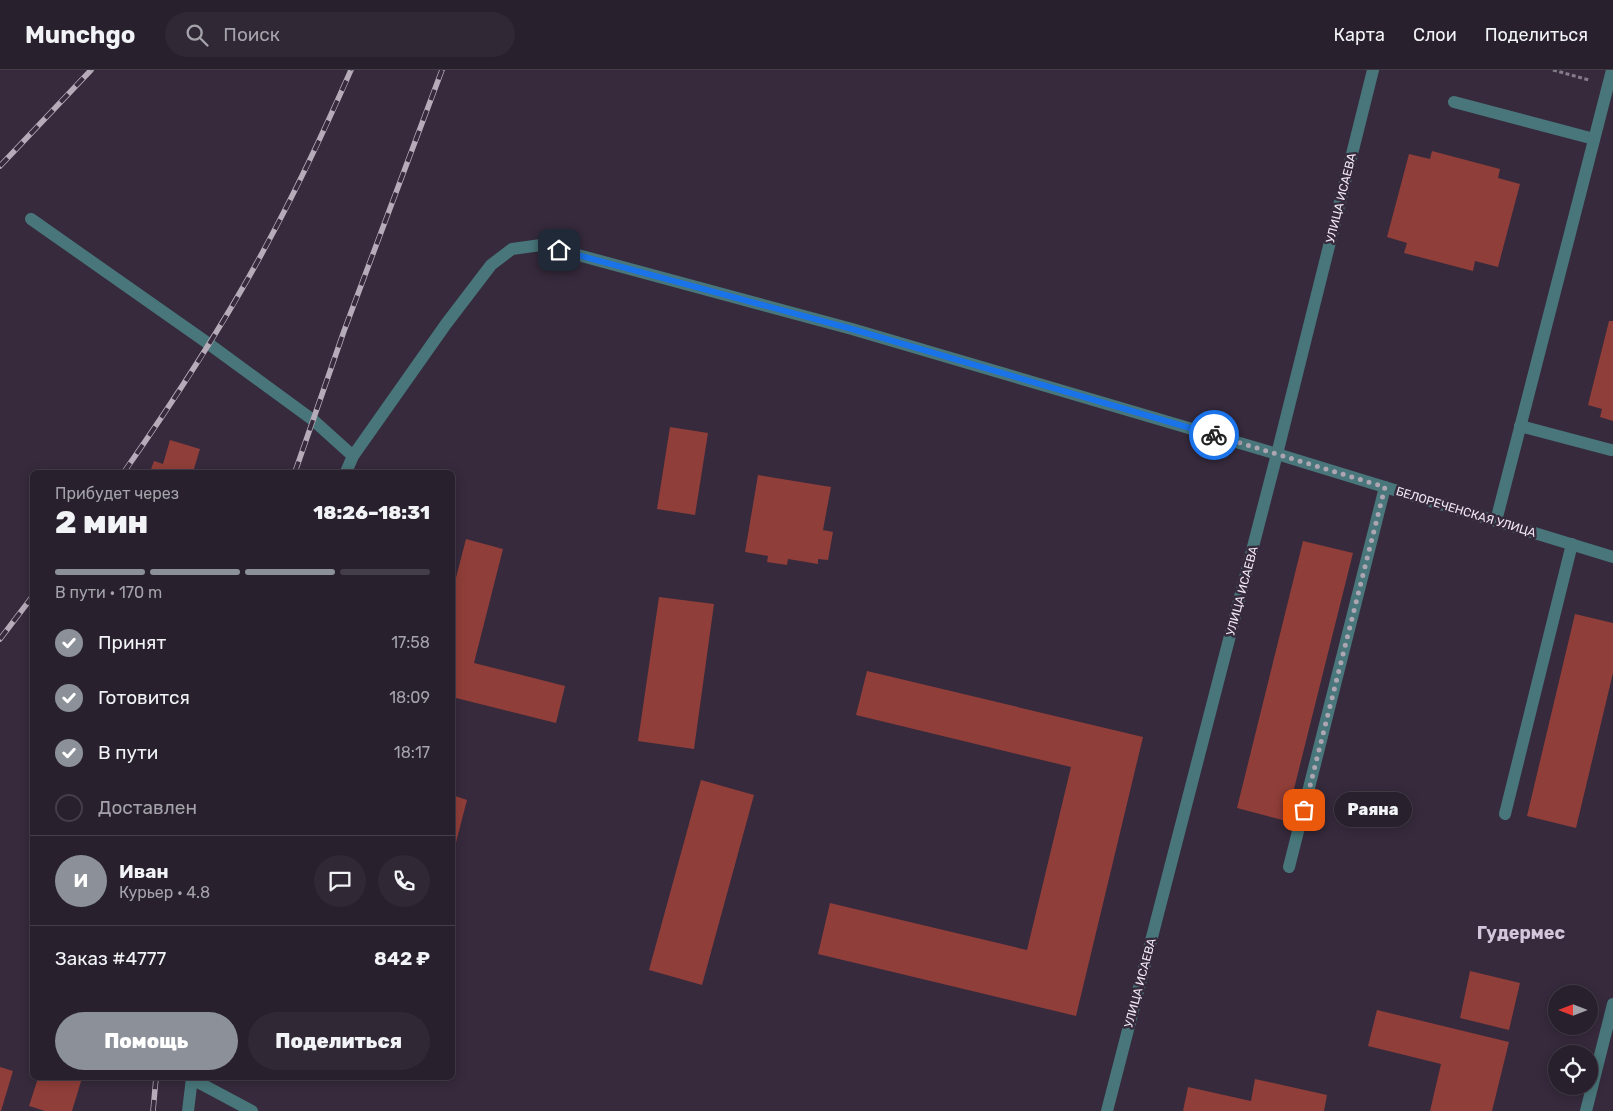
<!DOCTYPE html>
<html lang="ru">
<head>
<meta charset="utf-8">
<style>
	:root { --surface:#28202d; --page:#302835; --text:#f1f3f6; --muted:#a5a3aa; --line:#443e49; --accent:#8c9099 }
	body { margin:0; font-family:Rubik,sans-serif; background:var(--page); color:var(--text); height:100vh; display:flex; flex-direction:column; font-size:19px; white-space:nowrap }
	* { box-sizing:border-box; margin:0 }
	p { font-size:16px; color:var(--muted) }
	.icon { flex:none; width:28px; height:28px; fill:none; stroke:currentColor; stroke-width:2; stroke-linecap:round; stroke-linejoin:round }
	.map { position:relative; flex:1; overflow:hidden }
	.side { position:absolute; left:30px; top:400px; width:425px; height:610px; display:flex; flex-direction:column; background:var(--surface); border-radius:8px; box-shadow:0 2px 12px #0003,0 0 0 1px var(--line) }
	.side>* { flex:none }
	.needle { width:32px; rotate:270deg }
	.fabs { position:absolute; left:1548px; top:915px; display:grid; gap:10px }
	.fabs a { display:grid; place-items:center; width:50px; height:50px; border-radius:50%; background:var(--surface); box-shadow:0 2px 12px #0003,0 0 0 1px var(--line); font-size:25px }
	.pin { position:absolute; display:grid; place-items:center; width:42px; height:42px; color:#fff; margin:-21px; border-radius:10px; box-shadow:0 2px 8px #0006 }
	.courier { position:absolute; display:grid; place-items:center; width:50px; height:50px; margin:-25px; border:4px solid #1a73e8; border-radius:50%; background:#fff; color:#222; box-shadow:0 1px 6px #0007 }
	.bubble { position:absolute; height:35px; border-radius:18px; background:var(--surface); box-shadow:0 2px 12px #0003,0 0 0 1px var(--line); font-size:16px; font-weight:800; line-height:35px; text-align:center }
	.headline em { font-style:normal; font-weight:800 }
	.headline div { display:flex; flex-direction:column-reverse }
	.headline { display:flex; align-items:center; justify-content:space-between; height:85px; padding:0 25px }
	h1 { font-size:32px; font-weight:800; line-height:38px }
	.bar { display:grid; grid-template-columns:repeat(4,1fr); gap:8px 5px; align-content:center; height:60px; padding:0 25px }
	.bar i { height:6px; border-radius:4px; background:var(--line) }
	.bar .active { background:var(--accent) }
	.bar p { grid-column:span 4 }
	.line { display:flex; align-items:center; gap:12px; padding:0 25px; border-top:1px solid var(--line) }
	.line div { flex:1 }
	.round { display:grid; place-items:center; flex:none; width:52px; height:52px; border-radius:26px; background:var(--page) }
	ol { padding:0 25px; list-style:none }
	li { display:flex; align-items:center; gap:15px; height:55px }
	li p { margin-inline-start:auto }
	li .icon { padding:5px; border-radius:50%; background:var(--accent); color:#fff; stroke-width:4 }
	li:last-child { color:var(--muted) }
	li i { width:28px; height:28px; border:2px solid var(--line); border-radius:50% }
	.primary-button { display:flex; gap:10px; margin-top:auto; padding:10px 25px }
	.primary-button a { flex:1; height:58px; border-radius:30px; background:var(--accent); color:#fff; font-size:20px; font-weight:800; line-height:58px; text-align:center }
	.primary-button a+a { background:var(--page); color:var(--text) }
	header { display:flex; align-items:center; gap:30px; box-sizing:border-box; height:70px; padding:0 25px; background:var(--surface); border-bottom:1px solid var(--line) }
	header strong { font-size:24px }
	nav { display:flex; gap:28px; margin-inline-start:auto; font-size:18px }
	.search { width:350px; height:45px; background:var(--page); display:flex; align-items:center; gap:12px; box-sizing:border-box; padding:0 18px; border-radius:28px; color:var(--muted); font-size:19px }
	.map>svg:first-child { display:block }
	.building { fill:#903e39 }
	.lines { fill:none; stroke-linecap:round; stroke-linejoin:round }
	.path { stroke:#847a89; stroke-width:3; stroke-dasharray:4 2.5; stroke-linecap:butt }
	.lane { stroke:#48767a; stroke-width:12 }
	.street { stroke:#48767a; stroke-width:12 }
	.rail-casing { stroke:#b5abb9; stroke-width:5.5 }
	.rail { stroke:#362a3c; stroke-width:4; stroke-dasharray:11; stroke-linecap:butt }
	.done { stroke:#aea5b3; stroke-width:5; stroke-dasharray:0 9 }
	.route { stroke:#1a73e8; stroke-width:6 }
	.labels { text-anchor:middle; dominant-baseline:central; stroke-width:5; stroke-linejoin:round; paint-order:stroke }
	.street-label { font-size:12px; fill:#efe7f3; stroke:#362a3c }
	.district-label { font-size:18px; font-weight:bold; fill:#d4c5dc; stroke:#362a3c }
</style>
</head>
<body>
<header>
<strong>Munchgo</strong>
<div class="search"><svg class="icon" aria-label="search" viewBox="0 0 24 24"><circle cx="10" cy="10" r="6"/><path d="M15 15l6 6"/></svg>Поиск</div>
<nav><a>Карта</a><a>Слои</a><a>Поделиться</a></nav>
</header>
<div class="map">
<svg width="1613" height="1041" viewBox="0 0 1613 1041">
	<rect width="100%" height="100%" fill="#362a3c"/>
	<g class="building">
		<path d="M1432 81 1500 99 1498 108 1520 114 1498 197 1475 191 1473 201 1404 183 1407 173 1387 167 1409 84 1430 89Z"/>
		<path d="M1609 251H1613V351L1600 347 1602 339 1588 335Z"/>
		<path d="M670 357 708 363 695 445 657 439Z"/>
		<path d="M170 370 200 379 193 402H150L154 391 163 394Z"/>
		<path d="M758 405 831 417 823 460 833 462 828 490 818 489V494L788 489 787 495 767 492 768 486 745 482Z"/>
		<path d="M466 469 503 479 474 593 565 616 556 653 452 627V523Z"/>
		<path d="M1303 471 1353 483 1286 751 1237 738Z"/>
		<path d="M659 527 714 534 694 679 638 671Z"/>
		<path d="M1575 544 1613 553V603L1576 758 1527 746Z"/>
		<path d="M867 601 1143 667 1076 946 818 884 830 833 1027 880 1071 697 856 645Z"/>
		<path d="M701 710 754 725 702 915 649 900Z"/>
		<path d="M452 725 467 730 453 784H452Z"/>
		<path d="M1470 901 1520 913 1509 960 1460 948Z"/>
		<path d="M1377 940 1509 972 1492 1041H1430L1441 994 1368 976Z"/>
		<path d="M0 997 13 1001 1 1041H0Z"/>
		<path d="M38 1008H82L72 1041H45L29 1036Z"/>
		<path d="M1255 1009 1327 1025 1324 1041H1183L1188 1017 1251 1031Z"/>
	</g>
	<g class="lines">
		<path class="path" d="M1553 0 1589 10"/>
		<g class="lane">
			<path d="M1454 32 1594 69"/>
			<path d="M31 149 209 274 313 350 353 386"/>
			<path d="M1520 356 1611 380"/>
			<path d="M1496 451 1612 0"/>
			<path d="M1505 744 1572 474"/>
			<path d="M1289 797 1385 417"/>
		</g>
		<g class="street">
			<path d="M346 402 353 386 446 254 491 195 512 179 541 175 852 259 1277 384 1613 487"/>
			<path d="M192 1009 252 1041"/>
			<path d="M188 1041 192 1008"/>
			<path d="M1107 1041 1277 384 1373 0"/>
			<path d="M1586 1041 1613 934"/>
		</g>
		<g class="rail-casing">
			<g id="rail">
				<path d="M0 96 91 0"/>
				<path d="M124 402C175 329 225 253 267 174 298 117 325 59 351 0"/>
				<path d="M295 402 344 261 442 0"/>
				<path d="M0 569 32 527"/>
				<path d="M153 1041 156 1008"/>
			</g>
		</g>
		<use href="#rail" class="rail"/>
	</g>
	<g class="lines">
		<path class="done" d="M1214 365 1385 417 1304 740"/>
		<path class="route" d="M559 180 852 259 1214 365"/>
	</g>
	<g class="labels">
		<g class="street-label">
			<text transform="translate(1341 128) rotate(-76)">УЛИЦА ИСАЕВА</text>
			<text transform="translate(1466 442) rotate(17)">БЕЛОРЕЧЕНСКАЯ УЛИЦА</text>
			<text transform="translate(1242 521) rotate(-75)">УЛИЦА ИСАЕВА</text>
			<text transform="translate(1140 913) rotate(-75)">УЛИЦА ИСАЕВА</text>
		</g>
		<g class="district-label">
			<text x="1521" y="863">Гудермес</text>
		</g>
	</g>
</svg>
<div class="fabs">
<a><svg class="needle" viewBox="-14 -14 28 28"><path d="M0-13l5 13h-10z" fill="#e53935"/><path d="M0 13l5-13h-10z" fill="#a5a3aa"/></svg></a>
<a><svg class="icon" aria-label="locate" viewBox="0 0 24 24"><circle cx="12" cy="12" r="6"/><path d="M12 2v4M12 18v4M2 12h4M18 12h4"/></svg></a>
</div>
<div class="pin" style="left:1304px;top:740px;background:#ea580c"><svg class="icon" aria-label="bag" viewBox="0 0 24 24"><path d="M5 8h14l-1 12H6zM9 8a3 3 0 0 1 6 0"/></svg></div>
<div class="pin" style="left:559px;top:180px;background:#1f2937"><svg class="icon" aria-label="home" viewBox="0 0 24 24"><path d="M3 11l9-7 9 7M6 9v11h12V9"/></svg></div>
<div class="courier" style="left:1214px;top:365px"><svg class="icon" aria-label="bike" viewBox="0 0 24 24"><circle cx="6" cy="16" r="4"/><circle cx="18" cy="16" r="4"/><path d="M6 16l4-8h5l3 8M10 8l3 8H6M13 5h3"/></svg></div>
<div class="bubble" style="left:1334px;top:722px;width:78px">Раяна</div>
<section class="side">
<div class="headline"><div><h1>2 мин</h1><p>Прибудет через</p></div><em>18:26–18:31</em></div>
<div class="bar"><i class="active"></i><i class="active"></i><i class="active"></i><i></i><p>В пути · 170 m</p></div>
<ol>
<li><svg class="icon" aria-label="check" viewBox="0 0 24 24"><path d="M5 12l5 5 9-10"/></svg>Принят<p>17:58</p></li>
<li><svg class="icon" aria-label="check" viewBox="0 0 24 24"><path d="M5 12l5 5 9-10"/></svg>Готовится<p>18:09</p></li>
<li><svg class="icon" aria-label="check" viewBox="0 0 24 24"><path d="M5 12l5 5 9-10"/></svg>В пути<p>18:17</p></li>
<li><i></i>Доставлен</li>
</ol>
<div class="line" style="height:90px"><b class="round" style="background:var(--accent);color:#fff">И</b><div><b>Иван</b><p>Курьер · 4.8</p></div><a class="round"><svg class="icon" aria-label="chat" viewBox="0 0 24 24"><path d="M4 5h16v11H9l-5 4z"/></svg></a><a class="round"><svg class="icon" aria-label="phone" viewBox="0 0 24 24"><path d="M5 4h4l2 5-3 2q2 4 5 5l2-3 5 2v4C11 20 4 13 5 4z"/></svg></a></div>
<div class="line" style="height:65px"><div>Заказ #4777</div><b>842 ₽</b></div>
<div class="primary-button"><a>Помощь</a><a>Поделиться</a></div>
</section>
</div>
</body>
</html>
